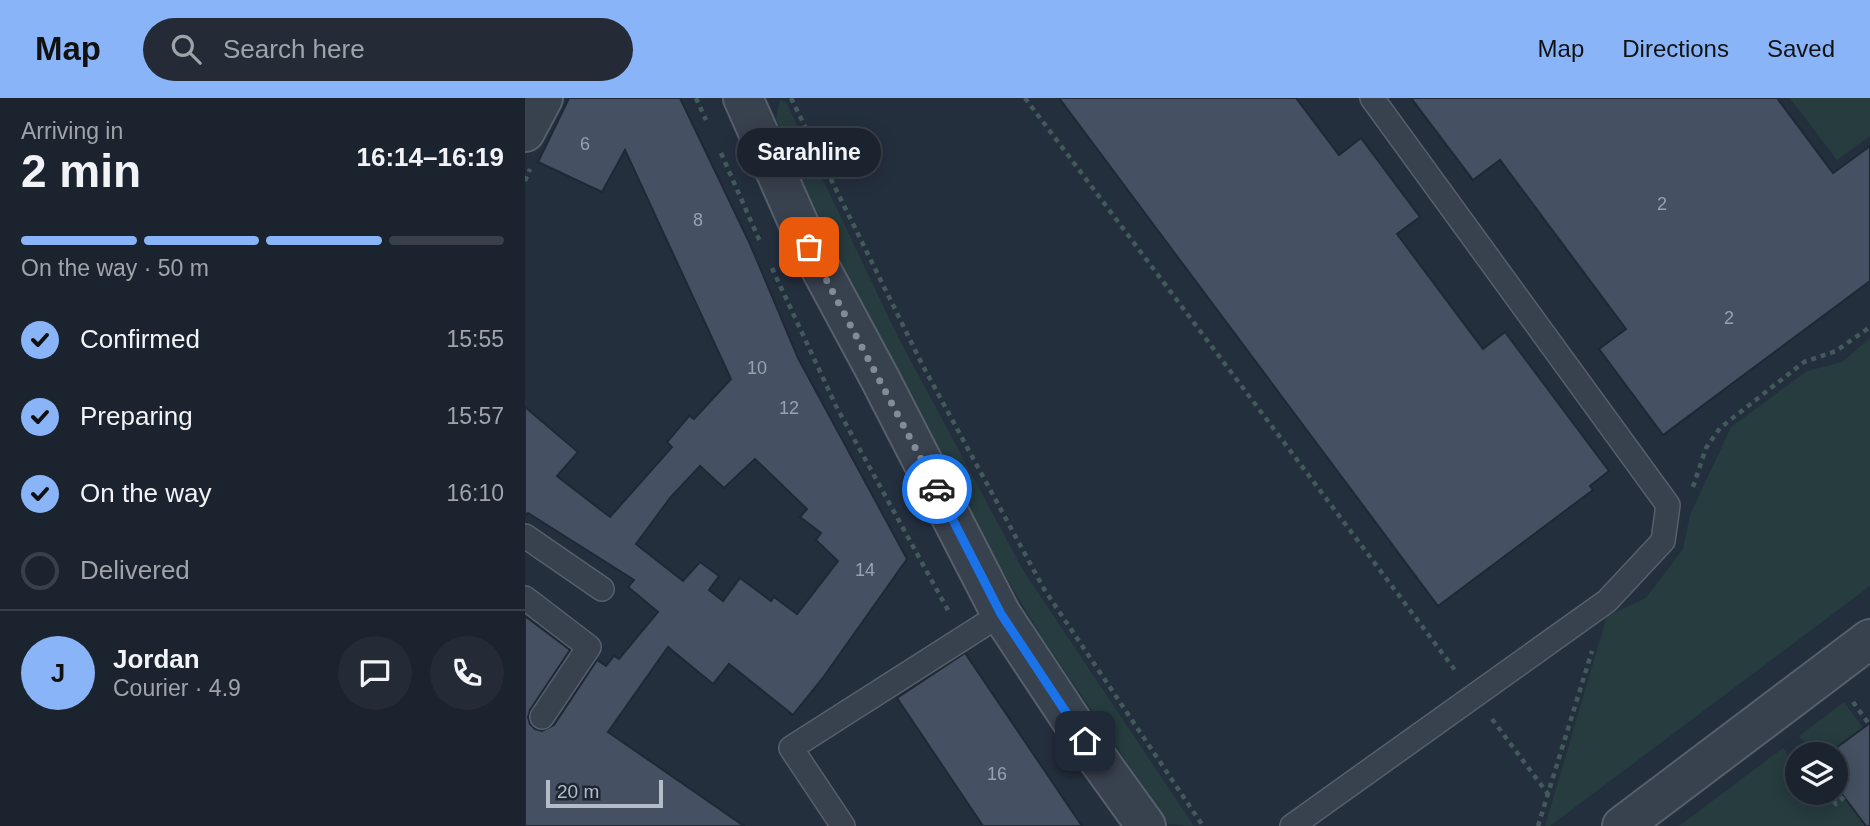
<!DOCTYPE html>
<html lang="en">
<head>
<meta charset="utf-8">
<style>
	:root { --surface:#1b232e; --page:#242b36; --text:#f1f3f6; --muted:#a0a4aa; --line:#39404a; --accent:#8ab4f8 }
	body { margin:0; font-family:Arial,sans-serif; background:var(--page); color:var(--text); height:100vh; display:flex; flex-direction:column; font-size:26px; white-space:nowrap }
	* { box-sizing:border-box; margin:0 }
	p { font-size:23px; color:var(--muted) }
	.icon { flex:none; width:38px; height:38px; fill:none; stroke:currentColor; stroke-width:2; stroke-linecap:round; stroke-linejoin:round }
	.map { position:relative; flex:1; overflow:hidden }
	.details { display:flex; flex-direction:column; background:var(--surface); width:525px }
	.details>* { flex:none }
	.fabs { position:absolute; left:1260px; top:644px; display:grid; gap:14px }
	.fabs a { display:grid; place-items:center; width:63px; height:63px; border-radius:50%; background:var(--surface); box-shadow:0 4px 18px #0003,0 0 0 2px var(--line); font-size:35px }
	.scale { position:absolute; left:21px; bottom:18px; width:117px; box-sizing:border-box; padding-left:7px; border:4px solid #b4bcc9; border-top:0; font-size:19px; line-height:24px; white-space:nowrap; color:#b4bcc9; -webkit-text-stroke:5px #1d2633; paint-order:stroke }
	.pin { position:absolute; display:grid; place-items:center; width:60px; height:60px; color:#fff; margin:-30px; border-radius:14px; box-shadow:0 4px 10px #0006 }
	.courier { position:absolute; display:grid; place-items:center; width:70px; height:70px; margin:-35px; border:5px solid #1a73e8; border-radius:50%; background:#fff; color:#222; box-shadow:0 2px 9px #0007 }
	.bubble { position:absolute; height:49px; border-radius:24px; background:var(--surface); box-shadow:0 4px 18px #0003,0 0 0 2px var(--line); font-size:23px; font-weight:600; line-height:49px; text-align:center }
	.overview em { font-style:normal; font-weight:600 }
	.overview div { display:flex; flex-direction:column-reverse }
	.overview { display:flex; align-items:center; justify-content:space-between; height:119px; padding:0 21px }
	h1 { font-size:46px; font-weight:600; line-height:52px }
	.bar { display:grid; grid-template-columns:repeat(4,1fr); gap:10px 7px; align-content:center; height:84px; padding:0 21px }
	.bar i { height:9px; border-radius:5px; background:var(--line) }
	.bar .on { background:var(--accent) }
	.bar p { grid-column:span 4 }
	.line { display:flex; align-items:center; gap:18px; padding:0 21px; border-top:2px solid var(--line) }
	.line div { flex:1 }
	.round { display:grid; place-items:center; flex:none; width:74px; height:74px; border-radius:37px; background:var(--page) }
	ol { padding:0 21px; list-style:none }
	li { display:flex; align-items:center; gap:21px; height:77px }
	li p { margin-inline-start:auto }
	li .icon { padding:7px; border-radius:50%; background:var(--accent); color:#111; stroke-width:4 }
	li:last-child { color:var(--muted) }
	li i { width:38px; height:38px; border:4px solid var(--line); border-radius:50% }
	header { display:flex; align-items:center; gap:42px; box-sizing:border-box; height:98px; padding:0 35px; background:var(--accent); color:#111 }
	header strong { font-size:33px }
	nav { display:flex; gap:38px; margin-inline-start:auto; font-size:24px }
	.search { width:490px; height:63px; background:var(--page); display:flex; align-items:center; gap:18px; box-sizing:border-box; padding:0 24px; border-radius:38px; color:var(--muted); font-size:26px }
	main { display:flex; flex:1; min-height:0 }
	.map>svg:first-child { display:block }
	.green { fill:#263c3f }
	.building { fill:#455162; stroke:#1f2835; stroke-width:2; fill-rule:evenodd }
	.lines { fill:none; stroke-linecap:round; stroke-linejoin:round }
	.service-casing { stroke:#565f6c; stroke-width:26 }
	.minor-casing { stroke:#565f6c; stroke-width:42 }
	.tertiary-casing { stroke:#565f6c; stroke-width:42 }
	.path { stroke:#44595c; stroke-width:4.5; stroke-dasharray:5 5; stroke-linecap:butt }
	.service { stroke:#38414e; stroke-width:23 }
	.minor { stroke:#38414e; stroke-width:38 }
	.tertiary { stroke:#38414e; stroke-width:38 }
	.done { stroke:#828b98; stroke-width:7; stroke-dasharray:0 12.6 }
	.route { stroke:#1a73e8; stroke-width:9 }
	.labels { text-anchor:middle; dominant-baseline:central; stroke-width:5; stroke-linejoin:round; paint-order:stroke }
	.number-label { font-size:18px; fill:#98a1af }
</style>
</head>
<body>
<header>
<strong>Map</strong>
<div class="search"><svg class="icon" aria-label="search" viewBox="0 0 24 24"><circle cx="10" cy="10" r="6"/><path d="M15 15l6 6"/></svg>Search here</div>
<nav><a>Map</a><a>Directions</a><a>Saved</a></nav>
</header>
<main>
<section class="details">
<div class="overview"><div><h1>2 min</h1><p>Arriving in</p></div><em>16:14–16:19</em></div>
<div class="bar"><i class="on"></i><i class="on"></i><i class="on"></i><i></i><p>On the way · 50 m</p></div>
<ol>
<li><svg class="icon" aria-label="check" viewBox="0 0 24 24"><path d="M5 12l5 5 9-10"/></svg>Confirmed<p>15:55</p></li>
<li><svg class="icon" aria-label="check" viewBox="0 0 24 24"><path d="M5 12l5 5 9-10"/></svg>Preparing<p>15:57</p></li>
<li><svg class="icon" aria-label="check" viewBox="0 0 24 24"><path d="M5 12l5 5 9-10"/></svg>On the way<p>16:10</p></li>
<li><i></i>Delivered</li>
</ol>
<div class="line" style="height:126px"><b class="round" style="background:var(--accent);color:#111">J</b><div><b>Jordan</b><p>Courier · 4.9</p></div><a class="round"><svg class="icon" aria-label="chat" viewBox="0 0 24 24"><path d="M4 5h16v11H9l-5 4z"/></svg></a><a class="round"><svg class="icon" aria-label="phone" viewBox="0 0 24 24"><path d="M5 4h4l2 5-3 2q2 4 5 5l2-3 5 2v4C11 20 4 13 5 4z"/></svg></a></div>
</section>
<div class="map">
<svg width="1345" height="728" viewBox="0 0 1345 728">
	<rect width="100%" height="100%" fill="#242f3e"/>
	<g class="green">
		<path d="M1265 0H1345V38L1312 62Z"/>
		<path d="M255 2 261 4 372 237 498 472 669 728 644 726 518 541 454 434 385 310 283 97 251 21Z"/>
		<path d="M1345 240V488L1025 728H1020L1082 518 1121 500 1158 451 1165 417 1206 329 1282 273 1317 264Z"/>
		<path d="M1319 604 1338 630 1303 656H1287L1274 638Z"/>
		<path d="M1258 650 1272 669V695H1311V688L1332 716 1345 707V728H1154Z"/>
	</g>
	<g class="building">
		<path d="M44 0H155L225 146 273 260 382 461 297 581 268 617 204 566 188 586 143 549 83 634 219 728H0V518L45 552 5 612 3 619 5 626 10 631 17 633 29 627 72 562 81 568 89 558 94 561 133 514 103 489 109 482 3 415 0 418V309L53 354 32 378 85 419 147 349 142 344 164 318 169 321 206 281 100 52 77 94 13 64ZM230 361 282 411 275 419 296 435 291 442 313 463 272 516 249 499 246 503 215 480 198 503 184 492 194 478 175 464 158 483 111 446 145 400 175 368 199 390Z"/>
		<path d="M534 0H771L814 57 836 40 895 119 872 136 958 251 980 234 1084 373 1065 388 1068 392 913 508Z"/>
		<path d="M886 0H1252L1308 75 1345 48V183L1138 337 1074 251 1101 231 975 62 948 82Z"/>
		<path d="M440 555 557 728H458L372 600Z"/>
		<path d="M1345 625V728H1341L1311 688V650Z"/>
	</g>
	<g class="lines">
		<g class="service-casing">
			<g id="service">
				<path d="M0 438 77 491"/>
				<path d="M0 500 64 549 17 619"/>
				<path d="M318 728 266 650 476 516"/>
				<path d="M767 728 1082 503 1138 443 1143 407 847 0"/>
			</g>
		</g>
		<g class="minor-casing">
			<g id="minor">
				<path d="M0 34 18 0"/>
				<path d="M1097 728 1345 541"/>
			</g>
		</g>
		<g class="tertiary-casing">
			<path id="tertiary" d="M218 0 284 149 354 279 476 516 560 643 621 728"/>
		</g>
		<g class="path">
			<path d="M171 0 181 22"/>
			<path d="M266 0 398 268 519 491 678 728"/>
			<path d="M500 0 930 572"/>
			<path d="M196 55 236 146"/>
			<path d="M0 83 5 71"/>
			<path d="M247 170 311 308 424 514"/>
			<path d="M1168 389 1181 350 1195 330 1279 264 1311 253 1345 229"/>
			<path d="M1328 604 1344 626"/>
			<path d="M967 621 1023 696"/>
			<path d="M1302 695 1311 706 1319 699"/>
			<path d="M1013 728 1067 553"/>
		</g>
		<use href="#service" class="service"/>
		<use href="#minor" class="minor"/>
		<use href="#tertiary" class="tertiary"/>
	</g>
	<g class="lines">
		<path class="done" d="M284 149 412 391"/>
		<path class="route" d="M412 391 476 516 560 643"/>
	</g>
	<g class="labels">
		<g class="number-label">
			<text x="60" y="46">6</text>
			<text x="1137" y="106">2</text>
			<text x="173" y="122">8</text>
			<text x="1204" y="220">2</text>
			<text x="232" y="270">10</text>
			<text x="264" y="310">12</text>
			<text x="340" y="472">14</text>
			<text x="472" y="676">16</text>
		</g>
	</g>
</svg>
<div class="fabs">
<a><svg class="icon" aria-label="layers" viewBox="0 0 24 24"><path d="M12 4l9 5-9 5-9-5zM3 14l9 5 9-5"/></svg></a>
</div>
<div class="scale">20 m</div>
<div class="pin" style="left:284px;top:149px;background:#ea580c"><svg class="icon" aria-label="bag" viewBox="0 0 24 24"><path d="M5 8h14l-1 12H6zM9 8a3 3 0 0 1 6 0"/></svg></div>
<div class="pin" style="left:560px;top:643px;background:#1f2937"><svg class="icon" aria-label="home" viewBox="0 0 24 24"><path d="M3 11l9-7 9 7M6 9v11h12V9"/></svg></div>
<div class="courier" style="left:412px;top:391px"><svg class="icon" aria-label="car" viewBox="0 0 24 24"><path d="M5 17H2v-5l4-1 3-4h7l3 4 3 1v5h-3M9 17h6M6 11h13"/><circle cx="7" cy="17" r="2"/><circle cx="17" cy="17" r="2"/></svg></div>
<div class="bubble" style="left:212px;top:30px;width:144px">Sarahline</div>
</div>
</main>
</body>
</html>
